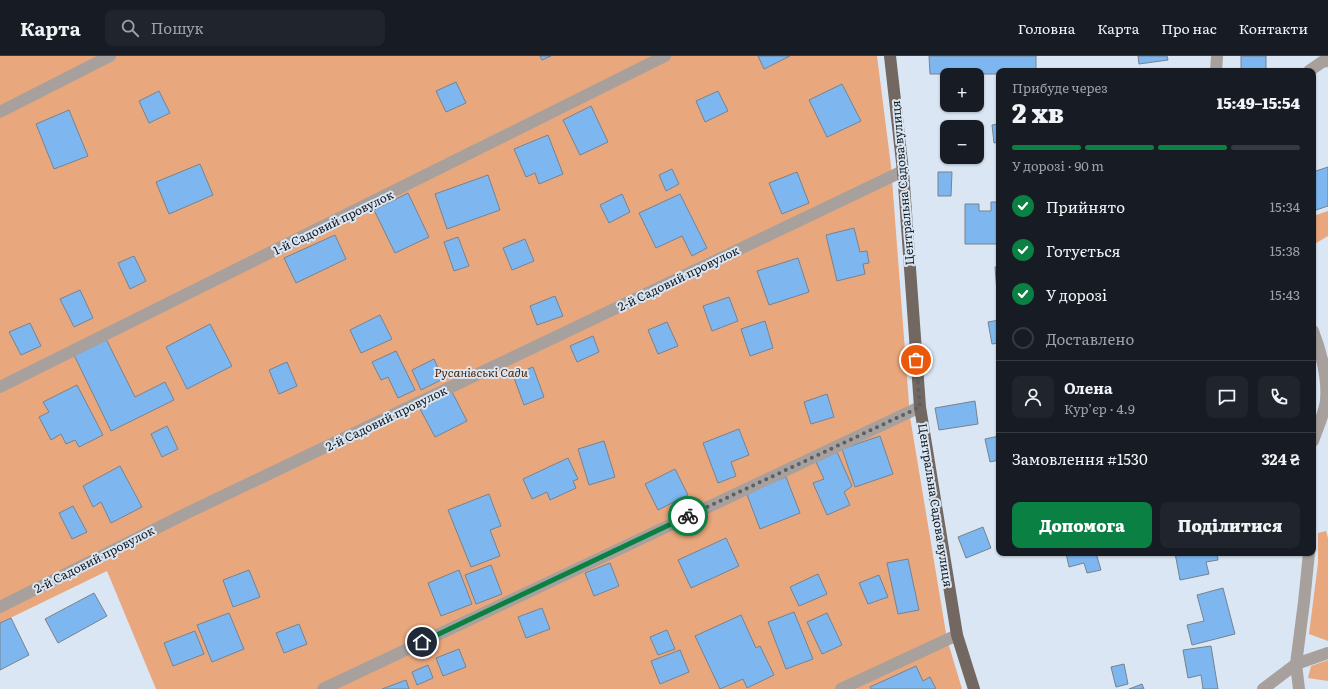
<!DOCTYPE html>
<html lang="uk">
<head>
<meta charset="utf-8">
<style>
	:root { --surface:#171b24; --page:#20242c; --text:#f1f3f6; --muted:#9ea1a6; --line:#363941; --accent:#0b8043 }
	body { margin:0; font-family:Literata,serif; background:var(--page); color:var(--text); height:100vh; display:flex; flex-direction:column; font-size:15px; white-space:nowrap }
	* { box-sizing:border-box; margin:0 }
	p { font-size:13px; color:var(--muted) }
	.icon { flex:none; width:22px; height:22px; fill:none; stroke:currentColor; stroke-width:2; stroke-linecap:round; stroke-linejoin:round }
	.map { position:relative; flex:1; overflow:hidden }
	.details { position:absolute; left:996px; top:12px; width:320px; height:488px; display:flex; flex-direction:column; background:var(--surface); border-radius:8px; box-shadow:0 1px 3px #0004 }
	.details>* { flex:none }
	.buttons { position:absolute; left:940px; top:12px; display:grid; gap:8px }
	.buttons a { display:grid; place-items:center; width:44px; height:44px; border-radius:8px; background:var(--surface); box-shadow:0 1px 3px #0004; font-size:20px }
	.pin { position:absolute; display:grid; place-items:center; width:34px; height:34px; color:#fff; margin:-17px; border:2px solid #fff; border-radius:50%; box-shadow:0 1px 4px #0007 }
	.courier { position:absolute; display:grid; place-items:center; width:40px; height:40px; margin:-20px; border:3px solid #0b8043; border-radius:50%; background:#fff; color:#222; box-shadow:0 1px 5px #0007 }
	.headline em { font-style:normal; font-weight:800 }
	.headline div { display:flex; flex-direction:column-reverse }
	.headline { display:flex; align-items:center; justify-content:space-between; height:68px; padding:0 16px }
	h1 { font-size:26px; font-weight:800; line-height:30px }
	.bar { display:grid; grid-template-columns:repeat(4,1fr); gap:6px 4px; align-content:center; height:48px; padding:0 16px }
	.bar i { height:5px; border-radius:3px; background:var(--line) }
	.bar .active { background:var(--accent) }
	.bar p { grid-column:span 4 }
	.line { display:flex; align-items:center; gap:10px; padding:0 16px; border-top:1px solid var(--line) }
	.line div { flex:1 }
	.round { display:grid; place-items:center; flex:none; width:42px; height:42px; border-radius:8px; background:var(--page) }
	ol { padding:0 16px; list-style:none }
	li { display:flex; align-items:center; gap:12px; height:44px }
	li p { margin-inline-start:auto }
	li .icon { padding:4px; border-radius:50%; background:var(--accent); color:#fff; stroke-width:4 }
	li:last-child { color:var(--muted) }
	li i { width:22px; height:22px; border:2px solid var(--line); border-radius:50% }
	.primary-button { display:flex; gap:8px; margin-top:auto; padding:8px 16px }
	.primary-button a { flex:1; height:46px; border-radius:8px; background:var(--accent); color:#fff; font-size:16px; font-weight:800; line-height:46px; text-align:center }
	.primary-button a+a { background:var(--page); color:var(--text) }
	header { display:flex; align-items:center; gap:24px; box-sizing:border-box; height:56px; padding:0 20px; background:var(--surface); border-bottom:1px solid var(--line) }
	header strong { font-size:19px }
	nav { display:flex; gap:22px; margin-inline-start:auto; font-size:14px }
	.search { width:280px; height:36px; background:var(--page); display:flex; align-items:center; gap:10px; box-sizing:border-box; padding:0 14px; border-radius:8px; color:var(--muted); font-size:15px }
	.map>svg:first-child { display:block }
	.green { fill:#e9a77d }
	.building { fill:#7eb7f0; stroke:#77828d }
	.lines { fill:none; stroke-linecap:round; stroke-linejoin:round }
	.minor { stroke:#a7a09c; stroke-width:12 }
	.major { stroke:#736861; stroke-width:12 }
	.done { stroke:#596067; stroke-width:4; stroke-dasharray:0 7.2 }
	.route { stroke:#0b8043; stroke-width:5 }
	.labels { text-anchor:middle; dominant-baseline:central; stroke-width:4; stroke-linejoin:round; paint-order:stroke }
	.street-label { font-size:12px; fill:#14181c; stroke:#dae6f3 }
	.park-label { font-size:12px; font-style:italic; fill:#4e2300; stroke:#dae6f3 }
</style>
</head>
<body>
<header>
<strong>Карта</strong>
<div class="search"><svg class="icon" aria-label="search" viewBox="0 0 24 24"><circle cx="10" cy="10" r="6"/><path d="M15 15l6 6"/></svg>Пошук</div>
<nav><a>Головна</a><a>Карта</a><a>Про нас</a><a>Контакти</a></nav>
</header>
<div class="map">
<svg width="1328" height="633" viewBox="0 0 1328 633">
	<rect width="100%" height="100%" fill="#dae6f3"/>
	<g class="green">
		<path d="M0 0H877L891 110 910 361 947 583 962 633H156L107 515 0 567Z"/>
		<path d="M1328 155V180L1313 189V160Z"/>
		<path d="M1326 475 1328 482V585L1309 578 1318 507V477Z"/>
		<path d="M1328 604V625L1308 622 1311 610Z"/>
	</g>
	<g class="building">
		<path d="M540 0H551L542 4Z"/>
		<path d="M758 0H790L764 13Z"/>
		<path d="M929 0H1036V15H999V18H930Z"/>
		<path d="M1138 0H1167L1168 4 1139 8Z"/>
		<rect x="1241" y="0" width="25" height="15"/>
		<path d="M456 26 466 47 446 56 436 35Z"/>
		<path d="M842 28 861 65 827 81 809 44Z"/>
		<path d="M159 35 170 57 149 67 139 45Z"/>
		<path d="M718 35 728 55 705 66 696 45Z"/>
		<path d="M591 50 608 86 580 99 563 64Z"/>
		<path d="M69 54 88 100 54 113 36 68Z"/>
		<path d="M999 68V86L994 87 992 69Z"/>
		<path d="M548 79 563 118 539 128 535 117 526 121 514 93Z"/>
		<path d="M200 108 213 139 169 158 156 126Z"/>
		<path d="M1328 111V150L1313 155V116Z"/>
		<path d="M672 113 679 128 666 135 659 119Z"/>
		<path d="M797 116 809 147 782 158 769 127Z"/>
		<path d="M938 116H952L951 140H938Z"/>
		<path d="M488 119 500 154 447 173 435 138Z"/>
		<path d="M408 137 429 181 395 197 374 154Z"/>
		<path d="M622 138 630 156 609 167 600 149Z"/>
		<path d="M680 138 707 192 692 200 682 180 656 192 639 157Z"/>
		<path d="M991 146H999V188H965V148H979V155H991Z"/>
		<path d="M854 172 860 196 867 195 869 207 863 208 865 218 837 225 826 179Z"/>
		<path d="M335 179 346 203 296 227 284 202Z"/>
		<path d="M458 181 469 210 454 215 444 186Z"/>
		<path d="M525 183 534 205 512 214 503 192Z"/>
		<path d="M134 200 146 225 130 233 118 207Z"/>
		<path d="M798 202 809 236 769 249 757 215Z"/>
		<path d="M999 210V249H998L995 211Z"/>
		<path d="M80 234 93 262 74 271 60 243Z"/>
		<path d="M555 240 563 260 537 269 530 250Z"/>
		<path d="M729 241 738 265 712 275 703 250Z"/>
		<path d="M380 259 392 283 361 297 350 274Z"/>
		<path d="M999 264V287L992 288 988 266Z"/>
		<path d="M765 265 773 292 750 300 741 273Z"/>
		<path d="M667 266 678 290 658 298 648 274Z"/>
		<path d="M30 267 41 290 21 299 9 276Z"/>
		<path d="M210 268 232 310 187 333 166 291Z"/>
		<path d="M593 280 599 296 577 306 570 290Z"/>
		<path d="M106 283 135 341 165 326 174 344 111 375 74 299Z"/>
		<path d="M396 295 415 334 398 342 388 321 381 324 372 306Z"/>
		<path d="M434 303 443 323 421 334 412 314Z"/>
		<path d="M287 306 297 330 279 338 269 314Z"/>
		<path d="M533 311 544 341 524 349 513 319Z"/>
		<path d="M77 329 103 379 79 391 75 384 66 388 61 378 51 384 39 361 49 356 43 346Z"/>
		<path d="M452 336 467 365 435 381 420 353Z"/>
		<path d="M827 338 834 361 811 368 804 346Z"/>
		<path d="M975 345 978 368 939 374 935 352Z"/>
		<path d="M167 370 178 393 162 401 151 378Z"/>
		<path d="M739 373 749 399 731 406 736 420 718 427 703 387Z"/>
		<path d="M880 380 893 418 855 431 842 393Z"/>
		<path d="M999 380V404L990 406 985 383Z"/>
		<path d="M604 385 615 421 589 429 578 393Z"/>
		<path d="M837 396 852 430 844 436 850 449 827 459 813 427 824 423 816 406Z"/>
		<path d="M568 402 578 423 573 425 576 432 550 444 547 436 532 443 523 423Z"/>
		<path d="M120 410 142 451 111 467 101 446 93 451 83 430Z"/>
		<path d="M675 413 688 439 658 454 645 428Z"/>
		<path d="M786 421 800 457 760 473 746 436Z"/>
		<path d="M489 438 501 470 490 474 500 500 471 511 448 454Z"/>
		<path d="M73 450 87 476 72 483 59 457Z"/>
		<path d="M983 471 991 492 966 502 958 481Z"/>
		<path d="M726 482 739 510 691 532 678 504Z"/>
		<path d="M1066 497H1096L1101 514 1087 517 1084 507 1069 511Z"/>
		<path d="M1175 497H1217L1218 504 1206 506 1209 518 1180 524Z"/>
		<path d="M908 503 919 554 898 558 887 507Z"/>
		<path d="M610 507 619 530 594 540 585 517Z"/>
		<path d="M491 509 502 538 476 548 465 519Z"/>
		<path d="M249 514 260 541 233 551 223 524Z"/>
		<path d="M459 514 472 548 441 560 428 527Z"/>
		<path d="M818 518 827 538 799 550 790 531Z"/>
		<path d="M879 519 888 541 868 548 859 527Z"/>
		<path d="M1223 532 1235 578 1192 589 1187 569 1204 565 1197 539Z"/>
		<path d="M94 537 107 560 58 587 45 563Z"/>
		<path d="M542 552 550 573 526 582 518 561Z"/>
		<path d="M794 556 813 603 786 613 768 566Z"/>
		<path d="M229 557 244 593 212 606 197 569Z"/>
		<path d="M827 557 842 589 822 598 807 566Z"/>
		<path d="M741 559 756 592 760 590 774 619 747 632 743 623 720 633 695 580Z"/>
		<path d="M11 562 29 599 0 614V567Z"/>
		<path d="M299 568 307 588 284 597 276 577Z"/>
		<path d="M667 574 675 593 658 599 650 581Z"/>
		<path d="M195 575 204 598 173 610 164 587Z"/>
		<path d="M1211 590 1218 633H1203L1201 619 1188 622 1183 594Z"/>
		<path d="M459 593 466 611 443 620 436 602Z"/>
		<path d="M680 594 689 616 660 628 651 605Z"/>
		<path d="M1124 608 1128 628 1116 631 1111 611Z"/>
		<path d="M428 609 433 622 417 629 412 616Z"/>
		<path d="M916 610 923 625 930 621 936 633H871L870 631Z"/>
		<path d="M406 624 409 633H382Z"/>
		<path d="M1142 628 1144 633H1129Z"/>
	</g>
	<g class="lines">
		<g class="minor">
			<path d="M1216 15 1217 0"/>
			<path d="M1309 15 1322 6 1328 5"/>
			<path d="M0 56 110 0"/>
			<path d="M1313 275C1321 296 1328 320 1326 344 1325 356 1317 373 1313 385"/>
			<path d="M0 331 665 0"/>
			<path d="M0 551 185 458 903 115"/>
			<path d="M323 633 920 351"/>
			<path d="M841 633 957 579"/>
			<path d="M1263 633 1296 608 1328 597"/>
			<path d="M1299 633 1296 608 1304 546 1309 497"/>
		</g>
		<path class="major" d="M890 0 903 115 920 351 957 579 974 633"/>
	</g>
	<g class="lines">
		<path class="done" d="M688 460 920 351 916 304"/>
		<path class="route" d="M422 586 688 460"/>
	</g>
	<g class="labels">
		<g class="street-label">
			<text transform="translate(902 127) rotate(-95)">Центральна Садова вулиця</text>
			<text transform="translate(333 166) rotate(-26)">1-й Садовий провулок</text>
			<text transform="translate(678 222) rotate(-26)">2-й Садовий провулок</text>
			<text transform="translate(386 362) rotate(-26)">2-й Садовий провулок</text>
			<text transform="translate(936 449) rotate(81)">Центральна Садова вулиця</text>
			<text transform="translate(94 503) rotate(-27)">2-й Садовий провулок</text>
		</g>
		<g class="park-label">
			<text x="481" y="316">Русанівські Сади</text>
		</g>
	</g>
</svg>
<div class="buttons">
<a>+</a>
<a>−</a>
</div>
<div class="pin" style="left:916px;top:304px;background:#ea580c"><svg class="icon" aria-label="bag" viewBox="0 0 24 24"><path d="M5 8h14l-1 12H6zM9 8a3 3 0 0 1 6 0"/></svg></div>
<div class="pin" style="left:422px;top:586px;background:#1f2937"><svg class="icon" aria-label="home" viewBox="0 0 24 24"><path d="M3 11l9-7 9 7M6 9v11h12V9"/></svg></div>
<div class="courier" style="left:688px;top:460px"><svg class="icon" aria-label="bike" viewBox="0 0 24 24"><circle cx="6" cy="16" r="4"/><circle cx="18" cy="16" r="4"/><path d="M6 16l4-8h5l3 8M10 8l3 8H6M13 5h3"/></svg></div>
<section class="details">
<div class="headline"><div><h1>2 хв</h1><p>Прибуде через</p></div><em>15:49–15:54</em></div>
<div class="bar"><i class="active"></i><i class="active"></i><i class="active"></i><i></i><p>У дорозі · 90 m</p></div>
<ol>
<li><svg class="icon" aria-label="check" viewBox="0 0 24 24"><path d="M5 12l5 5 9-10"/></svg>Прийнято<p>15:34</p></li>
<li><svg class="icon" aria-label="check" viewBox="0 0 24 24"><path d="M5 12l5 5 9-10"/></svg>Готується<p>15:38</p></li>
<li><svg class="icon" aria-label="check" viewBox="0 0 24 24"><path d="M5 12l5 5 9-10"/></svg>У дорозі<p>15:43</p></li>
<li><i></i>Доставлено</li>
</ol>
<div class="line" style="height:72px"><a class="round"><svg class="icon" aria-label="person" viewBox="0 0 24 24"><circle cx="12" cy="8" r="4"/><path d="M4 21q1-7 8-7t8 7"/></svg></a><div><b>Олена</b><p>Кур’єр · 4.9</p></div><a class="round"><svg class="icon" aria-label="chat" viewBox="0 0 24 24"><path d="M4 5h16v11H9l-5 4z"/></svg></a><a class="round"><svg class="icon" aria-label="phone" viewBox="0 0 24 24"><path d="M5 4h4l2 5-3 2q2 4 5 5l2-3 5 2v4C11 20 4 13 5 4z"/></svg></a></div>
<div class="line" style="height:52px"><div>Замовлення #1530</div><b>324 ₴</b></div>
<div class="primary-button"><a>Допомога</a><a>Поділитися</a></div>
</section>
</div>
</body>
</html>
